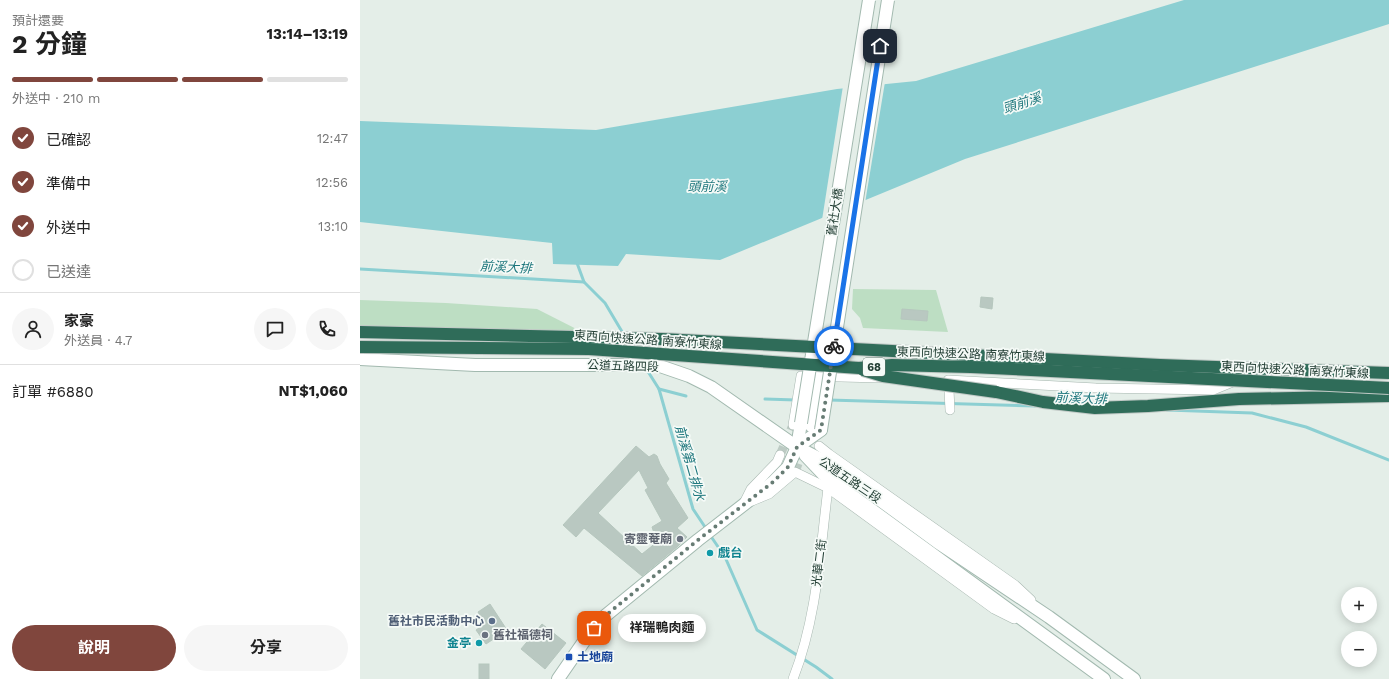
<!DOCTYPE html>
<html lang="zh-TW">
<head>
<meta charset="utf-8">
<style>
	:root { --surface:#fff; --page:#f6f6f6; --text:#222; --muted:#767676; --line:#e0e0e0; --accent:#80463d }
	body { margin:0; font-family:"Work Sans","Noto Sans TC",sans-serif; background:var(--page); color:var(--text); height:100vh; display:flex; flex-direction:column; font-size:15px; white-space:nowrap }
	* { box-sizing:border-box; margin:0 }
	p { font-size:13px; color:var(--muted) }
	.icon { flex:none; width:22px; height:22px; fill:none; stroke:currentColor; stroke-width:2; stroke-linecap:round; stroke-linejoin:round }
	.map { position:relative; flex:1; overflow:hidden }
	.details { display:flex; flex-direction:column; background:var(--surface); width:360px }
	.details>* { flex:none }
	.fabs { position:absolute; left:981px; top:587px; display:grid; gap:8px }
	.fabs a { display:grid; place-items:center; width:36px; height:36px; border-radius:50%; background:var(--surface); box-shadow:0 2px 10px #0003; font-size:20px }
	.pin { position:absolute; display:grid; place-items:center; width:34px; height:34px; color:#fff; margin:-17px; border-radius:8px; box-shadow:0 2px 6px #0006 }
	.courier { position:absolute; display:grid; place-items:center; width:40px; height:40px; margin:-20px; border:3px solid #1a73e8; border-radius:50%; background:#fff; color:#222; box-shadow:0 1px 5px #0007 }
	.bubble { position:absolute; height:28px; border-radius:14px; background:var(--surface); box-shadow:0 2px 10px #0003; font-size:13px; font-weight:700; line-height:28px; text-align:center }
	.head em { font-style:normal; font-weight:700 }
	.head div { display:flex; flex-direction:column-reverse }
	.head { display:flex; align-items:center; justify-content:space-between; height:68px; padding:0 12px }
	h1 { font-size:26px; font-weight:700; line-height:30px }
	.bar { display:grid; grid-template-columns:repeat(4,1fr); gap:6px 4px; align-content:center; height:48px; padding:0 12px }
	.bar i { height:5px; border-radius:3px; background:var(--line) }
	.bar .selected { background:var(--accent) }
	.bar p { grid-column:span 4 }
	.line { display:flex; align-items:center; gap:10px; padding:0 12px; border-top:1px solid var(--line) }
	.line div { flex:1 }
	.round { display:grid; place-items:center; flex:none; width:42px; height:42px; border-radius:21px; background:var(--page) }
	ol { padding:0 12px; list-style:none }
	li { display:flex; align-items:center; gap:12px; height:44px }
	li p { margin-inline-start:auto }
	li .icon { padding:4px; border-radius:50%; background:var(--accent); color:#fff; stroke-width:4 }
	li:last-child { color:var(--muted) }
	li i { width:22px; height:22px; border:2px solid var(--line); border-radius:50% }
	.cta { display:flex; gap:8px; margin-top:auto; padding:8px 12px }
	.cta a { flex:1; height:46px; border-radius:24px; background:var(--accent); color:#fff; font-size:16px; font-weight:700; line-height:46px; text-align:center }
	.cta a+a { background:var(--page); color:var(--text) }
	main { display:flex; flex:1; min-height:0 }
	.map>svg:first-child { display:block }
	.green { fill:#bddec3 }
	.water { fill:#8ccfd2 }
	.pier { fill:#e4eee8 }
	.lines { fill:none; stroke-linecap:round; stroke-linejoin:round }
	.stream { stroke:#8ccfd2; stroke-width:3 }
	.building { fill:#b9c8c1; stroke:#b6c7be; fill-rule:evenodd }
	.street-tunnel { stroke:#bdcbc4; stroke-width:9; stroke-dasharray:9 4.5; stroke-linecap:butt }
	.street-casing { stroke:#a6b6af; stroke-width:10 }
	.secondary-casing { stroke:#a2b9af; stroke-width:14 }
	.highway-casing { stroke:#c1c9c6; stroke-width:14 }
	.street { stroke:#fff; stroke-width:9 }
	.secondary { stroke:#fff; stroke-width:12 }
	.highway { stroke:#2f6c59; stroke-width:12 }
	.secondary-bridge-casing { stroke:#a2b9af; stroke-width:14; stroke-linecap:butt }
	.highway-bridge-casing { stroke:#c1c9c6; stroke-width:14; stroke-linecap:butt }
	.secondary-bridge { stroke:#fff; stroke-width:12 }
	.highway-bridge { stroke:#2f6c59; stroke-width:12 }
	.done { stroke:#677c74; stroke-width:4; stroke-dasharray:0 7.2 }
	.route { stroke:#1a73e8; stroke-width:5 }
	.worship-dot { fill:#6b7280; stroke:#f5faf7; stroke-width:1.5 }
	.culture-dot { fill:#0f9aa8; stroke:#f5faf7; stroke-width:1.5 }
	.service-dot { fill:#5c6f8a; stroke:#f5faf7; stroke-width:1.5 }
	.transit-dot { fill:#1a4fb4; stroke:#f5faf7; stroke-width:1.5 }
	.labels { text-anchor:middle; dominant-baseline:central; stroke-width:3.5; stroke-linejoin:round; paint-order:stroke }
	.shield { fill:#f5faf7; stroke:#62776f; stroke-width:1 }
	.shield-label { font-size:11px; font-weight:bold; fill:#233f35 }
	.street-label { font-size:12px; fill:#233f35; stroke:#f5faf7 }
	.worship-label { font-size:12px; font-weight:bold; fill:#5b616d; stroke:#f5faf7; text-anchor:end }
	.culture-label { font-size:12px; font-weight:bold; fill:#0d838f; stroke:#f5faf7; text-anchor:start }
	.service-label { font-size:12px; font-weight:bold; fill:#4e5e75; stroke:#f5faf7; text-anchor:end }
	.transit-label { font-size:12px; font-weight:bold; fill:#164399; stroke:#f5faf7; text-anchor:start }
	.water-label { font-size:13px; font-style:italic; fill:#1c767c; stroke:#f5faf7 }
</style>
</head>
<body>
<main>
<section class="details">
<div class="head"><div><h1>2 分鐘</h1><p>預計還要</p></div><em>13:14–13:19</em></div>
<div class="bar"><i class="selected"></i><i class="selected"></i><i class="selected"></i><i></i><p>外送中 · 210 m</p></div>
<ol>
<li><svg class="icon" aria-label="check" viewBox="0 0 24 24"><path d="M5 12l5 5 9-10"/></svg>已確認<p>12:47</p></li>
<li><svg class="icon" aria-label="check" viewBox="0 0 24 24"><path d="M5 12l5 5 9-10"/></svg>準備中<p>12:56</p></li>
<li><svg class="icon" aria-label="check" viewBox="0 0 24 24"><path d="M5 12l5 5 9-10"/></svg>外送中<p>13:10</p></li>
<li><i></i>已送達</li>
</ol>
<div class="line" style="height:72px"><a class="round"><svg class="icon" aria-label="person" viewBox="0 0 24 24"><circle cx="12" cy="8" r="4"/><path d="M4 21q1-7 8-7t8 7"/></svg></a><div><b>家豪</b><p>外送員 · 4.7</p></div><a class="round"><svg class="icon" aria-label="chat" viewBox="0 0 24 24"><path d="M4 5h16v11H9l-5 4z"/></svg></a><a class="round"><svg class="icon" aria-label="phone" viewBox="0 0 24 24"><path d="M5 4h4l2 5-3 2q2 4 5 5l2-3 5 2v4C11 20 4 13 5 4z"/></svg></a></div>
<div class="line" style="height:52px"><div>訂單 #6880</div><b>NT$1,060</b></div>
<div class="cta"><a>說明</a><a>分享</a></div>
</section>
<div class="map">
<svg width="1029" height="679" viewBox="0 0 1029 679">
	<rect width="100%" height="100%" fill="#e4eee8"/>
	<g class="green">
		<path d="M493 289 576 290 588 332 503 328 500 318 492 309Z"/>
		<path d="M0 300 86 303 177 309 242 342 0 335Z"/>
	</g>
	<path class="water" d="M824 0H1029V24L605 159 360 260 266 254 258 266 193 264 192 243 0 222V121L236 130 477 89 556 81Z"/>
	<path class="pier" d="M525 82 505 203 462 220 483 86Z"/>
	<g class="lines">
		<g class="stream">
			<path d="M217 263 224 282"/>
			<path d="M0 269 224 282 245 303 264 335"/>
			<path d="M287 370 299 389 333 509 347 530"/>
			<path d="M299 389 326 396"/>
			<path d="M405 399 436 400"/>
			<path d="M469 400 675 406"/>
			<path d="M807 410 892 413 946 427 1029 460"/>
			<path d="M350 535 365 557 397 630 456 667 472 679"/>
		</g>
	</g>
	<g class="building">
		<path d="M621 297 633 298 632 309 620 307Z"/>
		<path d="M542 309 568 311 567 321 541 319Z"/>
		<path d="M276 446 289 457 294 454 297 456 300 464 309 479 306 483 328 518 317 528 327 537 317 547 282 576 224 528 216 537 203 525ZM279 470 288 488 285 490 302 521 292 527 297 542 282 554 238 513Z"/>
		<path d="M130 604 147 630 126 644 116 630 125 624 118 612Z"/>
		<path d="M182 624 206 643 185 669 161 649Z"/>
		<rect x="119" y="664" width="10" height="15"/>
	</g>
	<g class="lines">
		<g class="street-tunnel">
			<path d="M420 455 433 425"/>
			<path d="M435 472 444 447"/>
		</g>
		<g class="street-casing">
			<g id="street">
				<path d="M588 380 736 388 853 390 875 381"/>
				<path d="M589 390 590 410"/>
				<path d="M433 425 441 376 521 378"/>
				<path d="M450 427 459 376"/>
				<path d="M459 446 469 454 655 585 671 600"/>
				<path d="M392 501 409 494 435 472 468 488 634 609 654 619"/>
				<path d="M384 503 391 489 417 462 420 455"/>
				<path d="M433 679C457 618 460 552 468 488"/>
			</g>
		</g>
		<g class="secondary-casing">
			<g id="secondary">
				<path d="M0 359 115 365H297L329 376 351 387 437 447 472 465 577 542 689 617 774 679"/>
				<path d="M437 447 461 430"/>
				<path d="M445 455 464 475 744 679"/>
				<path d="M198 679 227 637 245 616 338 540 413 482 428 467 437 447 441 423"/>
			</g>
		</g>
		<g class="highway-casing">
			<path id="highway" d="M636 392 683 402 735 408 788 406 879 399 1029 396"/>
		</g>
		<use href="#street" class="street"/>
		<use href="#secondary" class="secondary"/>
		<use href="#highway" class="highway"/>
		<g class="secondary-bridge-casing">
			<g id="secondary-bridge">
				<path d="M441 423 509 0"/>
				<path d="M461 430 528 0"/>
			</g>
		</g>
		<g class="highway-bridge-casing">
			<g id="highway-bridge">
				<path d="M0 332 302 339 800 365 1029 373"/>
				<path d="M0 347 229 349 499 368 532 365 611 367 1029 388"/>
				<path d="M503 370 523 376 636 392"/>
			</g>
		</g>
		<use href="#secondary-bridge" class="secondary-bridge"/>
		<use href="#highway-bridge" class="highway-bridge"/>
	</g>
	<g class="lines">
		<path class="done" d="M234 628 245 616 338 540 413 482 428 467 437 447 461 430 474 346"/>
		<path class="route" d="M474 346 520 46"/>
	</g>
	<g class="worship-dot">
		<circle cx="320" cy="539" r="4"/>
		<circle cx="125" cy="635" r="4"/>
	</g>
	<g class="culture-dot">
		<circle cx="350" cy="553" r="4"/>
		<circle cx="119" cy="643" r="4"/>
	</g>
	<circle class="service-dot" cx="132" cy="621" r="4"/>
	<rect class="transit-dot" x="205" y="653" width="8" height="8" rx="2"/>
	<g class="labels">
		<rect class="shield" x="503" y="358" width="22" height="18" rx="3"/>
		<g class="shield-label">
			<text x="514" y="367">68</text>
		</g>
		<g class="street-label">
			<text transform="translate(475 212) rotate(-81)">舊社大橋</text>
			<text transform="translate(288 340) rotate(4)">東西向快速公路 南寮竹東線</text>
			<text transform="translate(611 354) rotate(2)">東西向快速公路 南寮竹東線</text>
			<text transform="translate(263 366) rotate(2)">公道五路四段</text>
			<text transform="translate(935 370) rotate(3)">東西向快速公路 南寮竹東線</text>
			<text transform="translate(490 480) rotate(34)">公道五路三段</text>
			<text transform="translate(459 563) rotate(-83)">光華二街</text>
		</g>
		<g class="worship-label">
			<text x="312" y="539">寄靈菴廟</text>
			<text x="133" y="635" text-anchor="start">舊社福德祠</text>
		</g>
		<g class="culture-label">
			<text x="358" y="553">戲台</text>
			<text x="111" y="643" text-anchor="end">金亭</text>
		</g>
		<g class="service-label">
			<text x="124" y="621">舊社市民活動中心</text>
		</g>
		<g class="transit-label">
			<text x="217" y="657">土地廟</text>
		</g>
		<g class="water-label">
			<text transform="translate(662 103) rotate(-18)">頭前溪</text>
			<text x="347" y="186">頭前溪</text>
			<text transform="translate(146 267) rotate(3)">前溪大排</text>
			<text transform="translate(721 398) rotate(2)">前溪大排</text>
			<text transform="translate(330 463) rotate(74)">前溪第二排水</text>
		</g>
	</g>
</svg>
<div class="fabs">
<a>+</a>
<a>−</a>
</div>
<div class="pin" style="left:234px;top:628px;background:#ea580c"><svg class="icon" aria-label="bag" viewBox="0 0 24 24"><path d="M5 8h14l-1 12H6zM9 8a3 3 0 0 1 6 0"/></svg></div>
<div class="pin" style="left:520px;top:46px;background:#1f2937"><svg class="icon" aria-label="home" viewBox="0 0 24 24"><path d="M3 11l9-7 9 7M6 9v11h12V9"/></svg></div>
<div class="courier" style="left:474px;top:346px"><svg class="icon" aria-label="bike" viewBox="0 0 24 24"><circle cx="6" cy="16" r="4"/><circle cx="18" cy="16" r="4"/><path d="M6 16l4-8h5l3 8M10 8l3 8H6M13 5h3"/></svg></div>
<div class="bubble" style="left:258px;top:614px;width:88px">祥瑞鴨肉麵</div>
</div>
</main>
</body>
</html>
